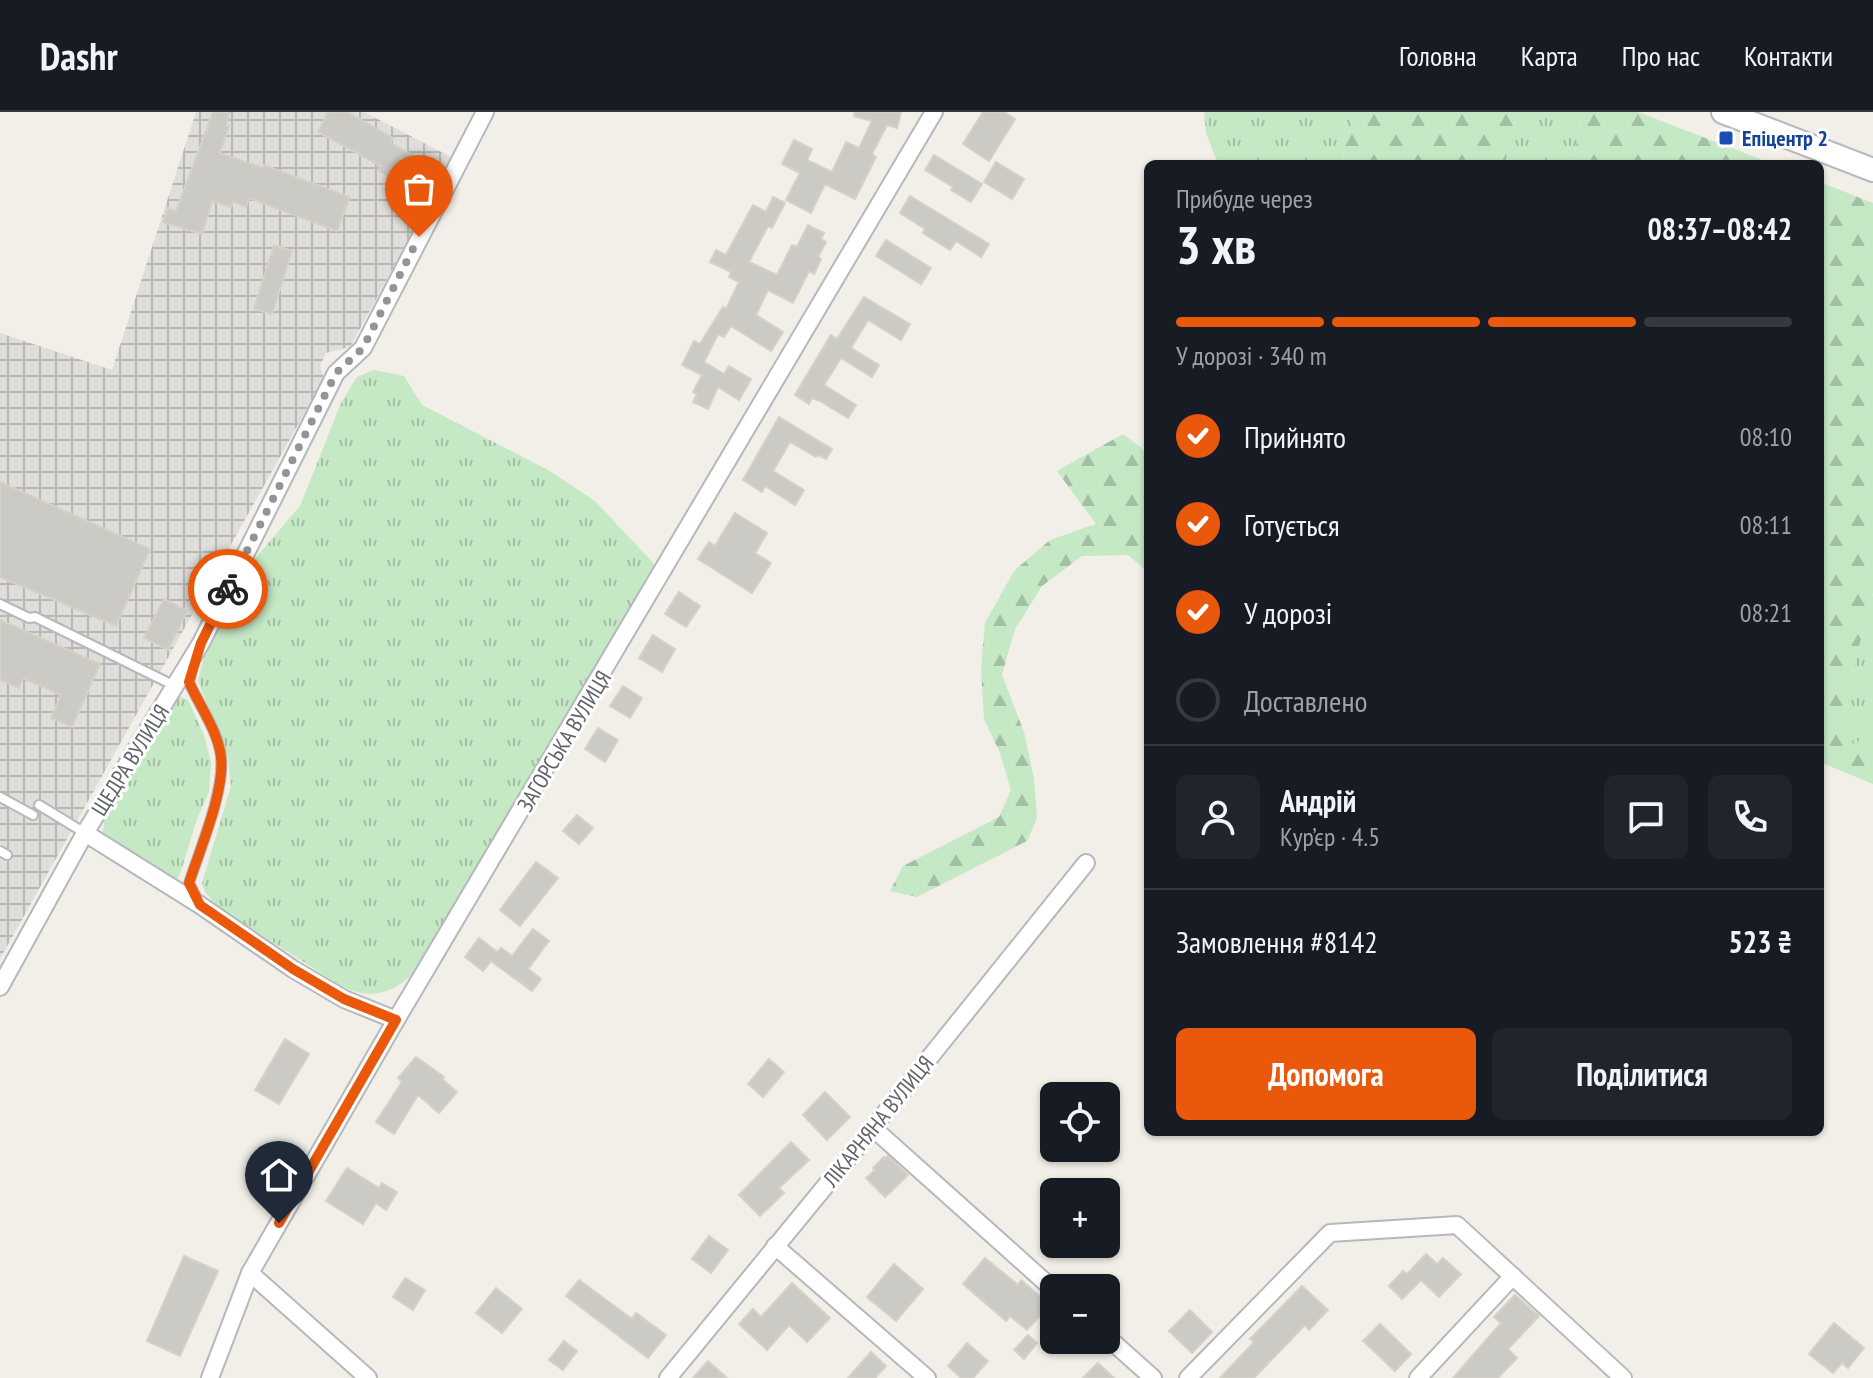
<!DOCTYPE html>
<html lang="uk">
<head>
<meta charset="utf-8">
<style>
	:root { --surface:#171b24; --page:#20242c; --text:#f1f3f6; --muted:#9ea1a6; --line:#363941; --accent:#ea580c }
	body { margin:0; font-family:"PT Sans Narrow",sans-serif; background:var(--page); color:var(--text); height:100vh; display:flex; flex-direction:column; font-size:30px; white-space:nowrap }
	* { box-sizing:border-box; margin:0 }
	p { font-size:26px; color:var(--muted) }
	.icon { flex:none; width:44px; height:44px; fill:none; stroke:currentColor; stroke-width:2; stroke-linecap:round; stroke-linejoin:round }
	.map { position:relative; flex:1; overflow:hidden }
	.drawer { position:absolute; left:1144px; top:48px; width:680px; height:976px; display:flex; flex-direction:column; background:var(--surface); border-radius:12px; box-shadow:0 2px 6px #0004 }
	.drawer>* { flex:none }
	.controls { position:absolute; left:1040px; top:970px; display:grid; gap:16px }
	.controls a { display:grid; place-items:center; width:80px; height:80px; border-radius:12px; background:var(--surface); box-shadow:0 2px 6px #0004; font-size:40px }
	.pin { position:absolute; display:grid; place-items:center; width:68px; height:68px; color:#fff; margin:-82px -34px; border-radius:50% 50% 50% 0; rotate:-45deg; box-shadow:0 0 8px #0007 }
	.pin .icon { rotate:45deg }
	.courier { position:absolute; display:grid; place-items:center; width:80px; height:80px; margin:-40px; border:6px solid #ea580c; border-radius:50%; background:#fff; color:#222; box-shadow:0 2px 10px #0007 }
	.overview em { font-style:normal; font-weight:800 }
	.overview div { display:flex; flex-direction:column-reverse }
	.overview { display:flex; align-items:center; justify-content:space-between; height:136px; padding:0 32px }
	h1 { font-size:52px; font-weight:800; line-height:60px }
	.bar { display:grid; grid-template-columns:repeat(4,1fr); gap:12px 8px; align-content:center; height:96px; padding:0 32px }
	.bar i { height:10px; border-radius:6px; background:var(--line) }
	.bar .current { background:var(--accent) }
	.bar p { grid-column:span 4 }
	.line { display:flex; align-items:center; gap:20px; padding:0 32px; border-top:2px solid var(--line) }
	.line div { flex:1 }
	.round { display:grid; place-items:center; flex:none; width:84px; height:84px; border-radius:12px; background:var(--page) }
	ol { padding:0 32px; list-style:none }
	li { display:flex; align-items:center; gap:24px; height:88px }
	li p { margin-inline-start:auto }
	li .icon { padding:8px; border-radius:50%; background:var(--accent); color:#fff; stroke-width:4 }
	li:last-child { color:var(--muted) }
	li i { width:44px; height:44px; border:4px solid var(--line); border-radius:50% }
	.button { display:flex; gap:16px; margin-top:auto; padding:16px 32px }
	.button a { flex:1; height:92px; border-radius:12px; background:var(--accent); color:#fff; font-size:32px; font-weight:800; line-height:92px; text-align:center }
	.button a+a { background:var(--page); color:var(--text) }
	header { display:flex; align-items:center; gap:48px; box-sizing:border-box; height:112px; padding:0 40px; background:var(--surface); border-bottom:2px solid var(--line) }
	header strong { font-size:38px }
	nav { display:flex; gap:44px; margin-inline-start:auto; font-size:28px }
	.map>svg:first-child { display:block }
	.industrial { fill:url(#industrial-grid) }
	.grass { fill:url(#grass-tufts) }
	.forest { fill:url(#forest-firs) }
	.building { fill:#cccac5; stroke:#d6d1c6; stroke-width:2 }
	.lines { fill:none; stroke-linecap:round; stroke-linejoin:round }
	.lane-casing { stroke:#b5b8bc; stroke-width:12 }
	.street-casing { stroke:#b5b8bc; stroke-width:20 }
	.secondary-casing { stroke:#b6babf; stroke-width:26 }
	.lane { stroke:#fff; stroke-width:8 }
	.street { stroke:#fff; stroke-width:16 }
	.secondary { stroke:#fff; stroke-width:22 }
	.done { stroke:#929495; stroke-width:8; stroke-dasharray:0 14.4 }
	.route { stroke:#ea580c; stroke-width:10 }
	.transit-dot { fill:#1a4fb4; stroke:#fff; stroke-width:3 }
	.labels { text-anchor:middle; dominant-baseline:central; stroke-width:6; stroke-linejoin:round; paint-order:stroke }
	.transit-label { font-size:22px; font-weight:bold; fill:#164399; stroke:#fff; text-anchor:start }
	.street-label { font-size:22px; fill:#5f6368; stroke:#fff }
</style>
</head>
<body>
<header>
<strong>Dashr</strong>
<nav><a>Головна</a><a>Карта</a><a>Про нас</a><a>Контакти</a></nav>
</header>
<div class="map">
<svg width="1873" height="1266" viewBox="0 0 1873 1266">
	<defs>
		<pattern id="industrial-grid" width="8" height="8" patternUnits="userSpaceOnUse" patternTransform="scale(2)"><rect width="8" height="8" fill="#e0deda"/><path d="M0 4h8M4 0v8" fill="none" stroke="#b9b8b5"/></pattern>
		<pattern id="grass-tufts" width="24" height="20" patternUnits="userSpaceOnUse" patternTransform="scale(2)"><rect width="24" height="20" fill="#c5e8c5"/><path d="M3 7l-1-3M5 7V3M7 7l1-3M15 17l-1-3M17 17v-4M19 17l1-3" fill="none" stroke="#a3c0a4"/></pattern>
		<pattern id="forest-firs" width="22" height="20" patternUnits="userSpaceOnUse" patternTransform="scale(2)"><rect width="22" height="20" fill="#c5e8c5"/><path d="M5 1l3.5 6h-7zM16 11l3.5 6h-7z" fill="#a3c0a4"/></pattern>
	</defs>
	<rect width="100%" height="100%" fill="#f1efe8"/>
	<path class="industrial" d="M196 0H364L453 46 350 235 326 241 320 254 324 266 0 847V221L112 258Z"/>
	<g class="grass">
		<path d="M1204 0H1356L1343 37 1344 52H1218L1206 21Z"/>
		<path d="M1517 0H1582L1573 52H1505Z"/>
		<path d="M374 258 404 264 422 293 548 358 595 389 657 455 421 854C395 880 376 890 341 874L218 795 205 780 202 771 231 674 228 645 198 569 205 540 253 449 300 394 341 291 357 265Z"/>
		<path d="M1873 481V618L1853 634 1843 595Z"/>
		<path d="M179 584 188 588 204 623 211 651 209 680 197 707 180 762 175 770 115 734 103 720 105 702 118 688 172 590Z"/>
	</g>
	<g class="forest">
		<path d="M1356 0H1517L1505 52H1344L1343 37Z"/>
		<path d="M1582 0H1638L1773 52H1573Z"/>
		<path d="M1820 70 1873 91V481L1843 595 1853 633 1873 618V672L1820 650Z"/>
		<path d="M1123 322 1148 341V460L1128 443 1082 444 1042 474 1015 517 1002 563 1024 620 1034 667 1037 706 1027 729 917 785 890 779 903 754 999 705 1011 678 1000 641 984 607 981 556 985 511 1014 459 1050 428 1096 412 1057 359Z"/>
	</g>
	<g class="building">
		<path d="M213 0H230L226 13 229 14 220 41 263 56 264 53 350 85 337 119 249 86 246 95 233 90 231 95 212 89 202 122 163 110 168 96 176 99Z"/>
		<path d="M328 0H347L393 26 390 31 437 56 422 83 379 59 381 54 318 20Z"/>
		<path d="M855 0H901L897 16 887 13 872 42 876 45 855 87 825 72 811 101 786 88 800 61 782 52 794 28 812 37 807 48 832 60 846 30 859 36 872 9 854 4Z"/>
		<path d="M983 0H1004L1015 7 989 49 963 32Z"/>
		<path d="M934 43 982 72 971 90 951 78 953 75 925 58Z"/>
		<path d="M996 50 1024 67 1012 87 984 70Z"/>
		<path d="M910 84 989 132 981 145 956 129 950 138 923 121 925 117 900 101Z"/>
		<path d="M773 85 785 91 772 116 768 114 749 150 777 163 792 133 797 135 808 113 824 121 821 127 826 130 818 145 821 147 814 162 809 159 793 191 768 178 756 203 783 220 771 239 731 214 724 225 718 222 704 250 724 262 729 254 751 267 739 288 718 275 708 297 693 290 697 282 693 280 702 263 682 253 694 229 700 232 723 195 726 197 739 170 729 165 731 160 710 150 716 138 726 143 753 93 766 100Z"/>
		<path d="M886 128 931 156 921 172 876 144Z"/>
		<path d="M274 133 292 139 272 202 254 197Z"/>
		<path d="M864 185 910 212 901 228 868 208 851 236 879 253 872 265 841 246 824 273 856 293 848 306 820 289 812 286 809 292 795 283 831 223 837 227Z"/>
		<path d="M779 305 832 337 826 347 818 343 816 345 790 330 773 359 804 378 795 393 765 374 762 380 743 368Z"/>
		<path d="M0 370 150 437 116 514 0 465Z"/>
		<path d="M735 401 767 421 755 441 771 451 752 481 698 447 709 430 715 434Z"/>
		<path d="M679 480 700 494 686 515 665 502Z"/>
		<path d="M164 487 187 499 168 538 144 526Z"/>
		<path d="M0 508 100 552 72 615 51 606 61 583 23 566 19 576 0 568Z"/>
		<path d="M653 523 675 537 662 560 639 546Z"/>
		<path d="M623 574 642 586 630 606 610 594Z"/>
		<path d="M598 616 618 628 605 650 585 637Z"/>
		<path d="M577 703 593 716 579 732 563 719Z"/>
		<path d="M536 750 558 766 520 814 500 798Z"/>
		<path d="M533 817 549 829 528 857 541 867 532 879 491 849 483 859 465 845 479 826 497 840 501 836 512 844Z"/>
		<path d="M285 927 309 942 279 992 255 978Z"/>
		<path d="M416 945 444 965 442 967 457 980 439 1001 418 983 394 1022 376 1010 402 970 398 966Z"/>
		<path d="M769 947 784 960 763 985 748 972Z"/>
		<path d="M825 980 850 1005 827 1028 803 1003Z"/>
		<path d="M791 1030 809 1048 779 1076 784 1081 760 1104 739 1083Z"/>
		<path d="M888 1044 908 1063 885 1085 866 1066 875 1058 873 1056 884 1045 885 1047Z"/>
		<path d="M347 1056 379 1076 382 1071 397 1080 386 1098 376 1091 363 1112 326 1089Z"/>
		<path d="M709 1124 728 1138 711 1161 692 1147Z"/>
		<path d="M1426 1142 1437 1152 1443 1146 1461 1162 1439 1185 1421 1168 1402 1187 1389 1174 1403 1159 1407 1162Z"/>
		<path d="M184 1144 218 1159 180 1244 147 1229Z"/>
		<path d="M985 1146 1018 1173 1021 1168 1050 1193 1027 1218 1010 1204 1006 1209 963 1172Z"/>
		<path d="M894 1152 923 1177 896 1209 867 1185Z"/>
		<path d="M405 1166 425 1178 413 1198 393 1185Z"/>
		<path d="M579 1168 632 1207 636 1201 666 1223 648 1246 566 1184Z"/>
		<path d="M792 1171 830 1206 807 1230 789 1213 767 1238 739 1212 753 1197 761 1205Z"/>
		<path d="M1302 1174 1328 1198 1309 1218 1305 1213 1254 1266H1220L1254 1230 1250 1227Z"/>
		<path d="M496 1176 522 1197 502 1221 476 1201Z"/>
		<path d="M1515 1183 1539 1204 1508 1237 1517 1246 1498 1266H1453L1501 1211 1494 1205Z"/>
		<path d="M1190 1198 1212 1220 1192 1241 1169 1219Z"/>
		<path d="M1834 1211 1864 1236 1848 1256 1842 1251 1833 1261 1809 1242Z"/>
		<path d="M1380 1212 1411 1242 1395 1259 1363 1229Z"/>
		<path d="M1028 1223 1037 1231 1024 1247 1014 1238Z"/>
		<path d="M564 1229 577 1239 563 1258 549 1248Z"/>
		<path d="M967 1231 988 1249 973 1266H961L948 1254Z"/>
		<path d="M871 1240 886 1254 875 1266H848Z"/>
		<path d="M708 1249 727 1266H693Z"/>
		<path d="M1098 1251 1114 1266H1083Z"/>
	</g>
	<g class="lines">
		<g class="lane-casing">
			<g id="lane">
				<path d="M0 492 29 506 35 505 175 574"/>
				<path d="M192 557 189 570C199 593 218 619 221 644 225 679 200 737 189 771L198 789"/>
				<path d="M0 685 33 703"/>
				<path d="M39 693 85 721"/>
				<path d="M0 739 7 743"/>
			</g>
		</g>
		<g class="street-casing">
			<g id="street">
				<path d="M85 721 200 793 293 857 344 887 396 908"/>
				<path d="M0 875 85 721 201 531 336 261 363 236 485 0"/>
				<path d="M873 1016 1054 1178"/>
				<path d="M775 1134 927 1266"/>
				<path d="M250 1161 368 1266"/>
				<path d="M1106 1224 1153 1266"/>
				<path d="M210 1266 250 1161 396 908 934 0"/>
				<path d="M668 1266 873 1016 1086 751"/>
				<path d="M1188 1266 1330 1121 1457 1113 1623 1266"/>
				<path d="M1418 1266 1513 1164"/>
			</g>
		</g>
		<g class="secondary-casing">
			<path id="secondary" d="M1723 0 1873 58"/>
		</g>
		<use href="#lane" class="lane"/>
		<use href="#street" class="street"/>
		<use href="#secondary" class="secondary"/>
	</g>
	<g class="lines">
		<path class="done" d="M228 477 336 261 363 236 419 125"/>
		<path class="route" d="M228 477 201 531 189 570C199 593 218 619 221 645 225 679 200 737 189 771L200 793 293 857 344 887 396 908 279 1111"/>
	</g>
	<rect class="transit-dot" x="1718" y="18" width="16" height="16" rx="4"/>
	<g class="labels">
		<g class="transit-label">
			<text x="1742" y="26">Епіцентр 2</text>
		</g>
		<g class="street-label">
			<text transform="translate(564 629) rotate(-59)">ЗАГОРСЬКА ВУЛИЦЯ</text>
			<text transform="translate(130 648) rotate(-58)">ЩЕДРА ВУЛИЦЯ</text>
			<text transform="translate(878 1009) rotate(-51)">ЛІКАРНЯНА ВУЛИЦЯ</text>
		</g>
	</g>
</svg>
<div class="controls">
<a><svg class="icon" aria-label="locate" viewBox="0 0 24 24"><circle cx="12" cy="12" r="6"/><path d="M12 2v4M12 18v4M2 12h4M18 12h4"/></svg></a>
<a>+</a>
<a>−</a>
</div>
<div class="pin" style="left:419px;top:125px;background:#ea580c"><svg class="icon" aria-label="bag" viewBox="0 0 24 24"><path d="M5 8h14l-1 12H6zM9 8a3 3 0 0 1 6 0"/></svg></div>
<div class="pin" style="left:279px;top:1111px;background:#1f2937"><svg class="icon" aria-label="home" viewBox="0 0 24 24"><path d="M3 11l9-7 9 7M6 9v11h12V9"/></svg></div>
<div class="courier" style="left:228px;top:477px"><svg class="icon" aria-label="bike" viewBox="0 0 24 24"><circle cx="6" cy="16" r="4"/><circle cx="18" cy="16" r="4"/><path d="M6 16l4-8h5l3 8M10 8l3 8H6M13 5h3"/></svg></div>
<section class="drawer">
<div class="overview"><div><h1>3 хв</h1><p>Прибуде через</p></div><em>08:37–08:42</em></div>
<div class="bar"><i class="current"></i><i class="current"></i><i class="current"></i><i></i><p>У дорозі · 340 m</p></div>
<ol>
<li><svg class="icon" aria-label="check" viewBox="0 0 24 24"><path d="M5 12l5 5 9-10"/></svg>Прийнято<p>08:10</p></li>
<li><svg class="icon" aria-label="check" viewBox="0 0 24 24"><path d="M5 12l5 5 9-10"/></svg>Готується<p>08:11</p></li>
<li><svg class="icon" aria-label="check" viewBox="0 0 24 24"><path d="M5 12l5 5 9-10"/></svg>У дорозі<p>08:21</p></li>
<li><i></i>Доставлено</li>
</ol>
<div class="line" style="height:144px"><a class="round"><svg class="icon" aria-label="person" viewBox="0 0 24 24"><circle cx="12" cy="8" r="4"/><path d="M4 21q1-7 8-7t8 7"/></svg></a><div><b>Андрій</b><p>Кур’єр · 4.5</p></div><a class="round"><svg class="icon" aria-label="chat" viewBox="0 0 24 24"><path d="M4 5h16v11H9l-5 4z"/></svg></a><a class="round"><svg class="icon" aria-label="phone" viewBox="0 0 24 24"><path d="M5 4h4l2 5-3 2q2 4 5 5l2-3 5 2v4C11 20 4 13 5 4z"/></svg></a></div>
<div class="line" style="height:104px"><div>Замовлення #8142</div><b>523 ₴</b></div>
<div class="button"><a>Допомога</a><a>Поділитися</a></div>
</section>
</div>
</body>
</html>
